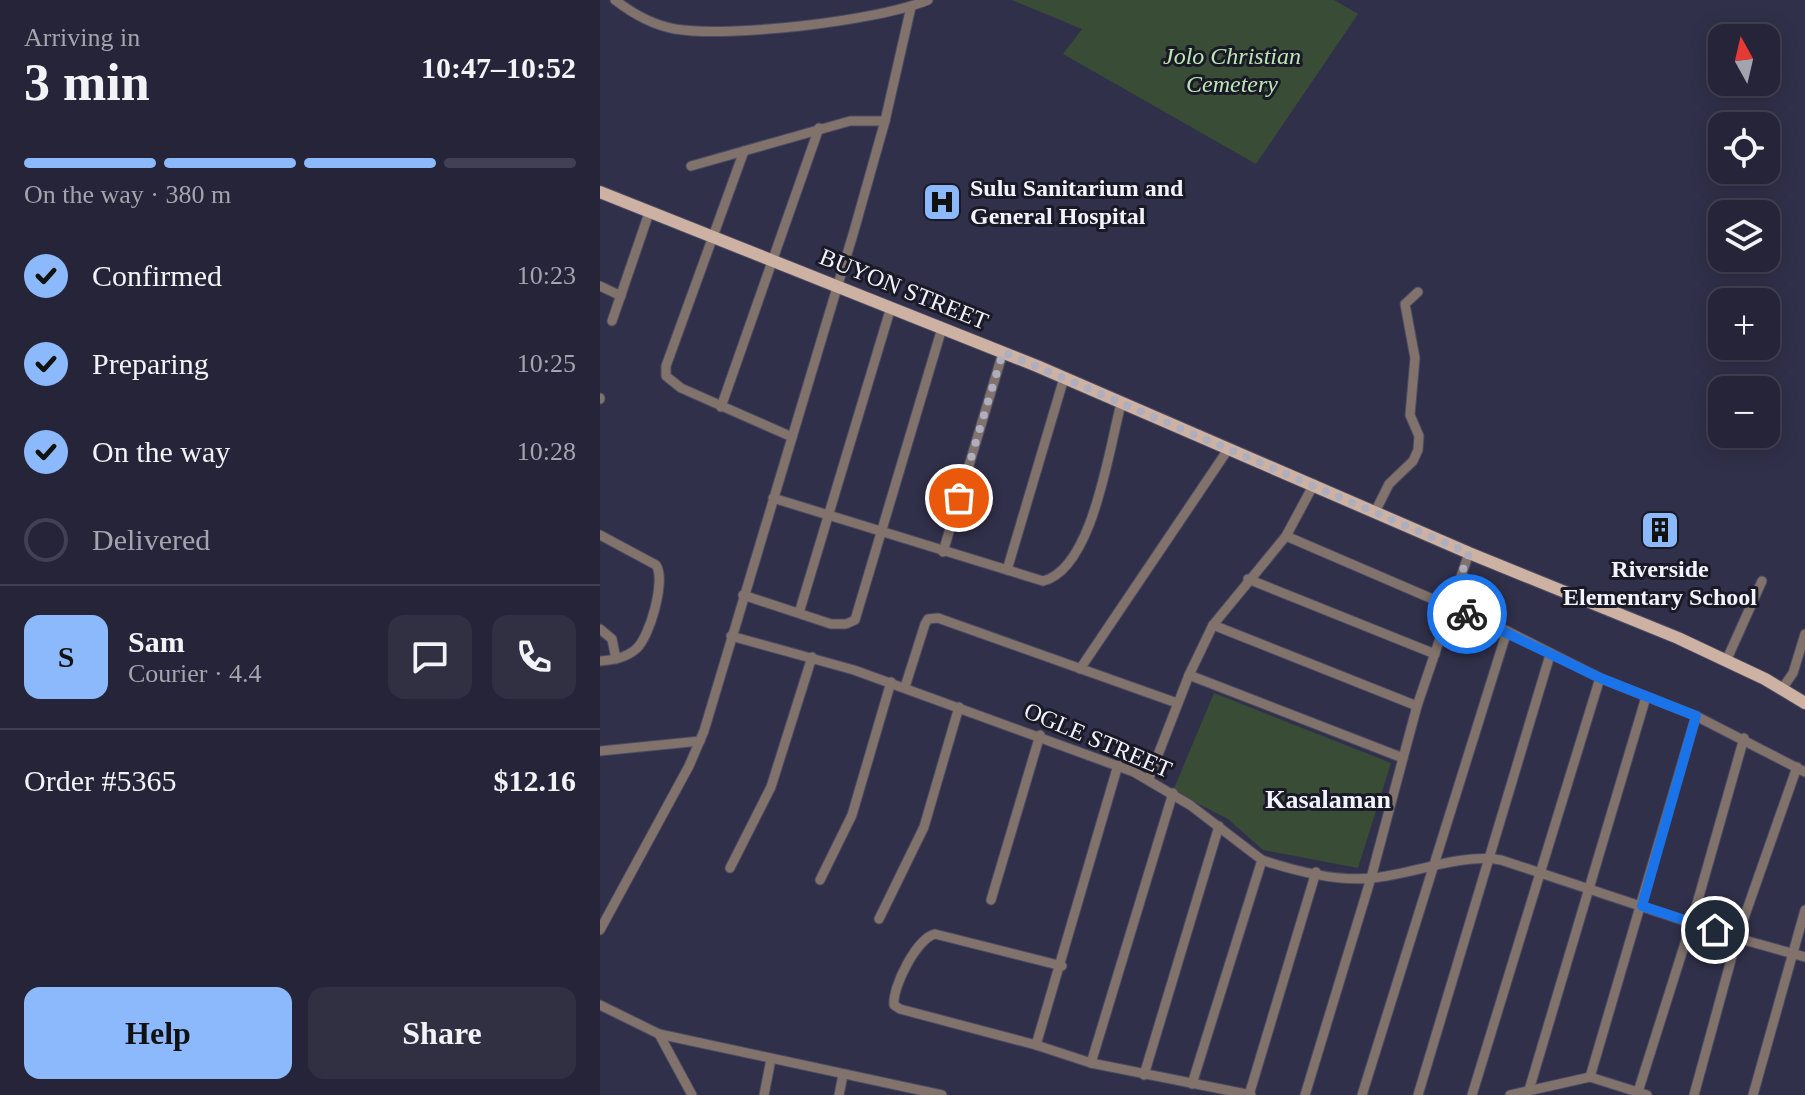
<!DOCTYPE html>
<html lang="en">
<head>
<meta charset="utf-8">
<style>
	:root { --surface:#252438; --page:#313043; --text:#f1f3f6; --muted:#a3a4ae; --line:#424153; --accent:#8cb9fc }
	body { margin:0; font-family:Georgia,serif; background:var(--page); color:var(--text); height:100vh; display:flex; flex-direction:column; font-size:30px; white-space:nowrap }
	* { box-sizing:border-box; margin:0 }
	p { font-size:26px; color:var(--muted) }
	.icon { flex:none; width:44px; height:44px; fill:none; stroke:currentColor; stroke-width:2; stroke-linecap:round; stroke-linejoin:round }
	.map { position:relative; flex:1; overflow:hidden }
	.sheet { display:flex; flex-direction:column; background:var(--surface); width:600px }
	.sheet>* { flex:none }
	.needle { width:52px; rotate:352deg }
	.buttons { position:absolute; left:1108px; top:24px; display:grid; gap:16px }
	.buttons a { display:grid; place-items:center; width:72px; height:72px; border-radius:16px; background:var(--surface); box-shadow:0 4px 20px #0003,0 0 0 2px var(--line); font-size:40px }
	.pin { position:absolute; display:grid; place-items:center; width:68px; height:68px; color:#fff; margin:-34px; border:4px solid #fff; border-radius:50%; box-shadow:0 2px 8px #0007 }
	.courier { position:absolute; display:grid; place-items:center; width:80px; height:80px; margin:-40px; border:6px solid #1a73e8; border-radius:50%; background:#fff; color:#222; box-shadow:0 2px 10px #0007 }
	.headline em { font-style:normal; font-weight:700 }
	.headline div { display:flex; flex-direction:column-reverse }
	.headline { display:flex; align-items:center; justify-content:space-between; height:136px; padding:0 24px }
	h1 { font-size:52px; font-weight:700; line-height:60px }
	.bar { display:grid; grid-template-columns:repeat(4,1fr); gap:12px 8px; align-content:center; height:96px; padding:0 24px }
	.bar i { height:10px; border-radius:6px; background:var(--line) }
	.bar .selected { background:var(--accent) }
	.bar p { grid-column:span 4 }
	.line { display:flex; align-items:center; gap:20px; padding:0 24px; border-top:2px solid var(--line) }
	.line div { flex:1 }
	.round { display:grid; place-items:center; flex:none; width:84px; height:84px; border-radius:16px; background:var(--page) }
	ol { padding:0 24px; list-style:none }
	li { display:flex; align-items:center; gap:24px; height:88px }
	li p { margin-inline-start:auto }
	li .icon { padding:8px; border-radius:50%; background:var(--accent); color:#111; stroke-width:4 }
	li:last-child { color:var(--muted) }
	li i { width:44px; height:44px; border:4px solid var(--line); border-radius:50% }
	.action { display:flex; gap:16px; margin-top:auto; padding:16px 24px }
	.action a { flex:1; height:92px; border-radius:16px; background:var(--accent); color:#111; font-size:32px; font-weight:700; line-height:92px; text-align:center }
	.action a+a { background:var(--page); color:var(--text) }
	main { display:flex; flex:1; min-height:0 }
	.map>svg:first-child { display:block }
	.green { fill:#394c36 }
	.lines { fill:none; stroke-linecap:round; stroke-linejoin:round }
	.minor-casing { stroke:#4c4b63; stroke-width:11 }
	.major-casing { stroke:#4c4b63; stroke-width:14 }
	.minor { stroke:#81736c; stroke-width:9 }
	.major { stroke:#cdb1a3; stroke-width:12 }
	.done { stroke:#aeaebe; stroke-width:8; stroke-dasharray:0 14.4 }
	.route { stroke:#1a73e8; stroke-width:10 }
	.labels { text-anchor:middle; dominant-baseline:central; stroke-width:6; stroke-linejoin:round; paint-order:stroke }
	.park-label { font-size:24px; font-style:italic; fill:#bde6b5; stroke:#1a1a26 }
	.poi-label { font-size:24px; font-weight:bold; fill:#f2f2fd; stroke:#1a1a26; text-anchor:start }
	.street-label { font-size:24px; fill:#f2f2fd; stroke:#1a1a26 }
	.neighbourhood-label { font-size:26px; font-weight:bold; fill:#f2f2fd; stroke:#1a1a26 }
</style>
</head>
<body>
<main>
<section class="sheet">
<div class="headline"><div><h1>3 min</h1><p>Arriving in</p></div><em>10:47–10:52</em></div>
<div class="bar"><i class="selected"></i><i class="selected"></i><i class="selected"></i><i></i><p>On the way · 380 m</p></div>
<ol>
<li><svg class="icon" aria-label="check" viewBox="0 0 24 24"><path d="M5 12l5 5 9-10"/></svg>Confirmed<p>10:23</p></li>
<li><svg class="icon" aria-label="check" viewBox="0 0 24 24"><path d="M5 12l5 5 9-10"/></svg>Preparing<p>10:25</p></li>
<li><svg class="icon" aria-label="check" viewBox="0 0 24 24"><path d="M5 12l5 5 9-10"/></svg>On the way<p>10:28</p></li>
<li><i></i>Delivered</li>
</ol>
<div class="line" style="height:144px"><b class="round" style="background:var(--accent);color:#111">S</b><div><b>Sam</b><p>Courier · 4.4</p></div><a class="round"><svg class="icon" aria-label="chat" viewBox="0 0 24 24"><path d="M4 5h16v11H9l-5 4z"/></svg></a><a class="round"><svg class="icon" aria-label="phone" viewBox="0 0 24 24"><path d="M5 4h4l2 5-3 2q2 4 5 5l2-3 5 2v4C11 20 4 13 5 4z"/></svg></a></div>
<div class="line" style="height:104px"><div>Order #5365</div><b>$12.16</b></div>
<div class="action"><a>Help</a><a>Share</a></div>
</section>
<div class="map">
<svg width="1205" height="1095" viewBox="0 0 1205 1095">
	<rect width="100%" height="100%" fill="#31304a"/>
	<g class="green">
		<path d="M412 0H734L758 14 656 164 463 54 482 29Z"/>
		<path d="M614 693 791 763 758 868 663 850 628 819 573 791Z"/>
	</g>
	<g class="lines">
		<g class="minor-casing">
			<g id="minor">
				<path d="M15 0C33 14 52 25 75 29 129 38 278 21 328 0"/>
				<path d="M144 151 66 366V376L81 388 192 437"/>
				<path d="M91 166 250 121H285"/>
				<path d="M0 286 21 296"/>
				<path d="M12 321 49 213"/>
				<path d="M0 398V399"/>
				<path d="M121 407 219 128"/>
				<path d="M173 498 443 581C493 569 509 448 521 404"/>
				<path d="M776 510 789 484 813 461 818 450 819 436 810 415 815 358 805 304 818 292"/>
				<path d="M0 535 56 565C66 580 50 637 36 649 26 658 13 660 0 661"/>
				<path d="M686 536 907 631 1000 678 1096 716 1205 772"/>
				<path d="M343 552 403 352"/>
				<path d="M407 570 464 378"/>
				<path d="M648 579 835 654"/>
				<path d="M143 595 231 624H246L255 620 342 328"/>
				<path d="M199 613 291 307"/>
				<path d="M613 625 817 706"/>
				<path d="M0 629 12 639 16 659"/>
				<path d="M131 636 254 670 534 772 590 805 662 860C695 871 737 882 772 878 815 874 859 853 901 860L1137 938 1205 957"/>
				<path d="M1127 659 1162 581"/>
				<path d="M480 669 629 448"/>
				<path d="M589 675 803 758"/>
				<path d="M305 687 325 624 328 619 338 618 577 703"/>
				<path d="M1182 689 1193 673 1205 634"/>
				<path d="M0 751 100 741"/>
				<path d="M518 765 436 1045 491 1063 651 1095"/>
				<path d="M549 778 589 675 613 625 686 536 714 484"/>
				<path d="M130 868 171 787 212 657"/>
				<path d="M220 880 252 815 291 682"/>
				<path d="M391 900 440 735"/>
				<path d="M279 919 324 827 359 707"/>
				<path d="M0 930 89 766 104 731 254 231 285 121 311 7"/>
				<path d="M0 1005 59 1034 342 1095"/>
				<path d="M59 1034 92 1095"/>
				<path d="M436 1045 300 1009 294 1005C292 987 317 938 335 934L462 966"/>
				<path d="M491 1063 573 793"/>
				<path d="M544 1075 619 826"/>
				<path d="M990 1077 1096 716"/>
				<path d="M592 1084 662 860"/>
				<path d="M929 1090 1046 697"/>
				<path d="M164 1095 171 1059"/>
				<path d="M239 1095 243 1075"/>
				<path d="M649 1095 716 872"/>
				<path d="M705 1095 771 878 817 706 869 553"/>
				<path d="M762 1095 907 631"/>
				<path d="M818 1095 950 655"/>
				<path d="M872 1095 1000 678"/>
				<path d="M910 1095 990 1077 1047 1095"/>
				<path d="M1037 1095 1092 921 1144 738"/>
				<path d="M1094 1095 1137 938 1197 767"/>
				<path d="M1153 1095 1205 910"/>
			</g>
		</g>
		<g class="major-casing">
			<path id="major" d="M0 192 437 366 869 553 1078 638 1165 679 1205 703"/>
		</g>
		<use href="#minor" class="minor"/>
		<use href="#major" class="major"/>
	</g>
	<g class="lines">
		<path class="done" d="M359 498 403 352 869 553 850 606 867 614"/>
		<path class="route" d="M867 614 1000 678 1096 716 1042 906 1115 930"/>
	</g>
	<defs>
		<g id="hospital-square" transform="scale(2)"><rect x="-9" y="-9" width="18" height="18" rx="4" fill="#8cb9fc" stroke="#1a1a26"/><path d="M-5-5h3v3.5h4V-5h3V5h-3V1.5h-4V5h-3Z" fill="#111"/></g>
		<g id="building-square" transform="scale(2)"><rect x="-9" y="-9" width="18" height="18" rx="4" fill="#8cb9fc" stroke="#1a1a26"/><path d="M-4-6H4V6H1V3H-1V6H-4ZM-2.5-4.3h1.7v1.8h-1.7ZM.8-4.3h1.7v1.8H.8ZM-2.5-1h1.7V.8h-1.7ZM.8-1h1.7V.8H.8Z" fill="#111"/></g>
	</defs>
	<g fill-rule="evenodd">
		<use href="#hospital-square" x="342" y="202"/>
		<use href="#building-square" x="1060" y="530"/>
	</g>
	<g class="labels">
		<g class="park-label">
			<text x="632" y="56">Jolo Christian<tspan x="632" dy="28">Cemetery</tspan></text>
		</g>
		<g class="poi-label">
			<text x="370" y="188">Sulu Sanitarium and<tspan x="370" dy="28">General Hospital</tspan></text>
			<text x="1060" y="569" text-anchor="middle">Riverside<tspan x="1060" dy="28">Elementary School</tspan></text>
		</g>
		<g class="street-label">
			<text transform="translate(304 289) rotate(22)">BUYON STREET</text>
			<text transform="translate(498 740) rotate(23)">OGLE STREET</text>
		</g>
		<g class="neighbourhood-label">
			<text x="728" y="799">Kasalaman</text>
		</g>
	</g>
</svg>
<div class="buttons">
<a><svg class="needle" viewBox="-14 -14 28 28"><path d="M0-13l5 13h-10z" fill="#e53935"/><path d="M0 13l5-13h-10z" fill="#a3a4ae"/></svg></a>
<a><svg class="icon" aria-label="locate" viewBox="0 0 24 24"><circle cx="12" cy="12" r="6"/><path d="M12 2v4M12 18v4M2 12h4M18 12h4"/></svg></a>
<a><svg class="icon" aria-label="layers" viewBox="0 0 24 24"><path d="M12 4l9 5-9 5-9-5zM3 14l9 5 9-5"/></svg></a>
<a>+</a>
<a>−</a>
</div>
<div class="pin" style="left:359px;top:498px;background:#ea580c"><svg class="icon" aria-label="bag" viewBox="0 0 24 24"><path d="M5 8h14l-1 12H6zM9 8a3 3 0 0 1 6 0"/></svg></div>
<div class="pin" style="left:1115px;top:930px;background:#1f2937"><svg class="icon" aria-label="home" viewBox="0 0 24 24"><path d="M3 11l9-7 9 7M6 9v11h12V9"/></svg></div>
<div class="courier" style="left:867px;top:614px"><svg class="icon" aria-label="bike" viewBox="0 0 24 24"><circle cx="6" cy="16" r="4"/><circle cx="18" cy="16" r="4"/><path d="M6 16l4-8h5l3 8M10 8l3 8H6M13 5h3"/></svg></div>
</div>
</main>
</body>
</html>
